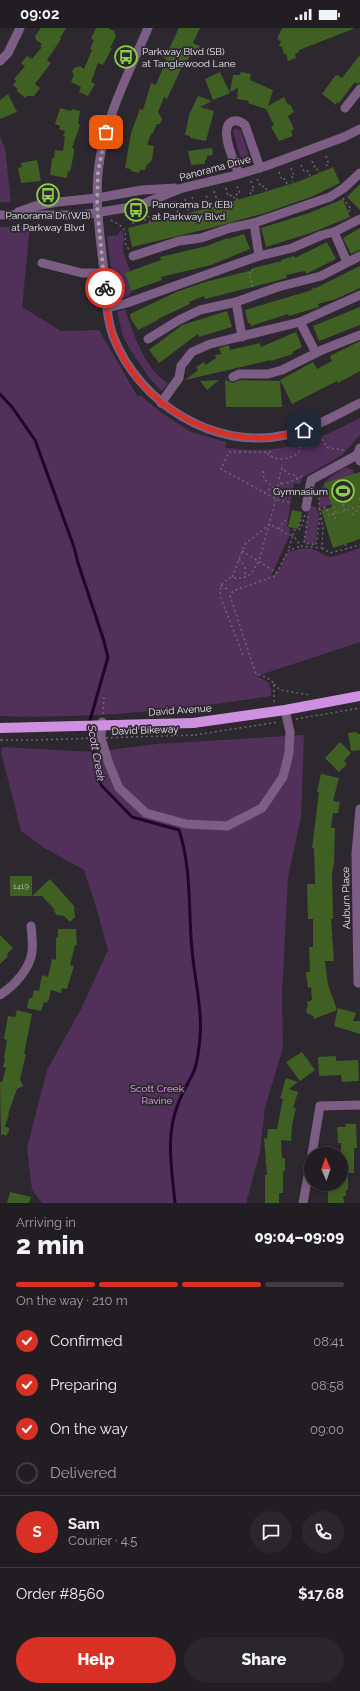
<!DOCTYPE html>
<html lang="en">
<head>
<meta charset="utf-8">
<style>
	:root { --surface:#221d23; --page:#2a262b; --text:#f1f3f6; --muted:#a2a2a6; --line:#3f3b41; --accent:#d93025 }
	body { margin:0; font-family:Raleway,sans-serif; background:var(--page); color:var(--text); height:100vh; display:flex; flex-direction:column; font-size:15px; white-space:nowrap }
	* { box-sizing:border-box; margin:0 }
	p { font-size:13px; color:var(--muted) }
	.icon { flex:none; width:22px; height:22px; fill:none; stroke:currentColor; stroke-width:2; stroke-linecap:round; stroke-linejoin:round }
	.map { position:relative; height:1175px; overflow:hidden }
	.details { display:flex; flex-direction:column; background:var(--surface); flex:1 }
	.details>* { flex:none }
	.needle { width:26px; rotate:358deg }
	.controls { position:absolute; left:304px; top:1119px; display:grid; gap:8px }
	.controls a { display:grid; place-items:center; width:44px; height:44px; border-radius:50%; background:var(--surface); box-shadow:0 2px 10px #0003,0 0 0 1px var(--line); font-size:20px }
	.pin { position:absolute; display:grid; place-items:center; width:34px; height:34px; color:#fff; margin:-17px; border-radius:8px; box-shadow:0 2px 6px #0006 }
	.courier { position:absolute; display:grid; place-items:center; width:40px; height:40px; margin:-20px; border:3px solid #d93025; border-radius:50%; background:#fff; color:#222; box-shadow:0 1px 5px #0007 }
	.overview em { font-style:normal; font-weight:800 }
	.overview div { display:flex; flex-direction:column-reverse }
	.overview { display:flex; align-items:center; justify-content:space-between; height:68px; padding:0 16px }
	h1 { font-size:26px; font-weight:800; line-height:30px }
	.bar { display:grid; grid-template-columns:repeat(4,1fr); gap:6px 4px; align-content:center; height:48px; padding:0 16px }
	.bar i { height:5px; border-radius:3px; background:var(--line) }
	.bar .selected { background:var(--accent) }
	.bar p { grid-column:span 4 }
	.line { display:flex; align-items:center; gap:10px; padding:0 16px; border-top:1px solid var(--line) }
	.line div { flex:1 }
	.round { display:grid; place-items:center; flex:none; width:42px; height:42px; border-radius:21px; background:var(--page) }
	ol { padding:0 16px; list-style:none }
	li { display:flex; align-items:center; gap:12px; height:44px }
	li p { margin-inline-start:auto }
	li .icon { padding:4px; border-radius:50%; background:var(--accent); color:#fff; stroke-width:4 }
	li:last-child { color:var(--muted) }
	li i { width:22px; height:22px; border:2px solid var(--line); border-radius:50% }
	.cta { display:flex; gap:8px; margin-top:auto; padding:8px 16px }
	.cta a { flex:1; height:46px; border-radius:24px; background:var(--accent); color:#fff; font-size:16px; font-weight:800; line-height:46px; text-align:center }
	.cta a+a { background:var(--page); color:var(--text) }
	.status { display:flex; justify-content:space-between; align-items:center; height:28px; padding:0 20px; background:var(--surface); direction:ltr }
	.status svg { height:11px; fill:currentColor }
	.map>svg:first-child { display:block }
	.green { fill:#51305a }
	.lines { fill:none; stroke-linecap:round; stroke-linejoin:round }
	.stream { stroke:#260030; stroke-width:3 }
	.building { fill:#405f22 }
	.path { stroke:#6d676f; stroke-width:1.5; stroke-dasharray:2 3; stroke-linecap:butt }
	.minor { stroke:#7c5e85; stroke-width:9 }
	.major { stroke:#d090e1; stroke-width:10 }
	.path-bridge { stroke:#6d676f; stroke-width:1.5; stroke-dasharray:2 3; stroke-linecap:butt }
	.major-bridge { stroke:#d090e1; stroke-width:10 }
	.done { stroke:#aaa6ac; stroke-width:4; stroke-dasharray:0 7.2 }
	.route { stroke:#d93025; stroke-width:5 }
	.labels { text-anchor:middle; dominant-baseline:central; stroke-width:3.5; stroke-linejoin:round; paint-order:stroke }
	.number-label { font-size:8px; fill:#c2c7bc }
	.poi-label { font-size:10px; fill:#eeeaf0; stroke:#2d272f; text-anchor:start }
	.street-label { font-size:10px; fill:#eeeaf0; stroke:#2d272f }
	.park-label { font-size:10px; fill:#e4a8f6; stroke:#2d272f }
	.water-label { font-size:11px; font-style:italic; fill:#ebc6f5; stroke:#2d272f }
</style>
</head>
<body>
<div class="status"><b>09:02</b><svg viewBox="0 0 49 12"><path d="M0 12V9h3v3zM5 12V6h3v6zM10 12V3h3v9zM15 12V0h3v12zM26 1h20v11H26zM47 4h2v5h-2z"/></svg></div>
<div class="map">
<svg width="360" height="1175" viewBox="0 0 360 1175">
	<rect width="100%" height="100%" fill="#2d272f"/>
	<g class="green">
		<path d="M236 100 241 103 248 125V128L245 131 240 128 233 103Z"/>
		<path d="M0 108 5 120 11 174H0Z"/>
		<path d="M30 198 22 279 61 303 99 302 138 369 140 367 159 383 191 404 226 414 225 420C240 421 256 423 271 421 303 419 332 404 360 390V407L342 427 302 450 300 456 294 455 287 498 290 501 289 509 271 548C279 546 282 535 285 528 287 524 291 523 296 522 318 516 317 528 332 529L360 520V614L257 648C268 655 271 652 271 668 181 682 92 691 0 688V199Z"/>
		<path d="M121 202C126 207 123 215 123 220 123 226 128 237 130 243L125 245 131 264 129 268 115 273 107 208 118 207Z"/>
		<path d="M125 281C132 302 140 326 154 343 158 348 164 352 168 356L162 363 150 351 131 323 123 309 117 284Z"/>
		<path d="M346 439 353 442 360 470 332 479 331 477 319 480C319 455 327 450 346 439Z"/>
		<path d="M309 478 316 479 319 488 315 517 304 514Z"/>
		<path d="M304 707 301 789 288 849 282 966 283 1020 265 1079 260 1124 246 1175H42L32 1162 27 1120 47 1042 81 981 108 922 96 879 84 842 46 821 21 803 1 724 3 719 94 724 156 716Z"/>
	</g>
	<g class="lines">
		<path class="stream" d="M0 366 12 379 35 412 74 519 78 535 103 610 108 629 89 696 91 716 101 757 132 789 179 802C192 842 188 881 192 922 195 954 204 988 199 1019 198 1027 197 1036 194 1043 189 1054 182 1065 178 1076 165 1108 172 1142 175 1175"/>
	</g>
	<g class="building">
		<path d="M41 0H66L60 10 61 11 47 32 51 35 35 56 40 60 34 68H27L25 70 16 62 18 61 13 57 16 53 14 51 25 38 21 35 27 28 32 31 42 19 40 18 42 16 36 12 35 8Z"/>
		<path d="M96 0H108L114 3 116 8 110 20H112L103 37 98 35 91 54 95 56 88 68 79 64 81 59 71 54 74 47 72 44 74 40 80 38 84 41 92 22 90 21 94 12 91 11Z"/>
		<path d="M179 0H200L193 15 200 18 196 26 189 29 187 33 185 32 167 71 164 69 158 84 162 91 160 96H157L153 105 151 106 147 117 154 118 152 132 146 138 145 142H140L139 145 131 143V141L125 140 131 105 140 81 143 82 151 55 156 57 164 37H163L166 31 161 28 164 21 168 23Z"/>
		<path d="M282 0H353V1L299 22V24L295 26 296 30 288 33 286 26H284L282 19 279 18 281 13 277 11Z"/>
		<path d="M360 27V55L357 56 355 54 339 75 337 74 336 77 322 66 335 48 337 47 342 50Z"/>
		<path d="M220 44 230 65 213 72 205 51Z"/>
		<path d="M241 44 251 46 250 52 273 62 268 78 284 69 288 77 290 76 294 84 288 88 294 101 291 103 293 108 279 113 271 99 274 97 266 81 248 75 249 73 237 71 238 60 230 64 233 47H240Z"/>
		<path d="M8 66 17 84 0 91V72Z"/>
		<path d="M198 68 212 73 200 79 214 83 206 113 190 110V108L185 107 189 87Z"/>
		<path d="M60 80 71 83 72 81 80 83 78 96 80 97 72 120H74V125L72 135 70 144 68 143 67 150 50 147 52 130H54L55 122 63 123 65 109 63 108 65 103 59 101 60 98 55 96Z"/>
		<path d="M212 120 213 127 207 128V131L205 132V136L191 137 188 123Z"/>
		<path d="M37 132 41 153 21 155 18 140 22 139 21 135Z"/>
		<path d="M333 139 340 155 311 169 265 185 211 200 132 219 128 200 216 178 258 166 300 153Z"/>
		<path d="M360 156V182L347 169Z"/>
		<path d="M343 171 350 189 311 205 266 219 261 200 309 185Z"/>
		<path d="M360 200V222L351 226 343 210Z"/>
		<path d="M244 206 250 221 211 237 161 249 162 252 131 263 125 245 161 232 160 229 207 218 227 210 228 211Z"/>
		<path d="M327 214 336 231 306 246 305 243 286 247 287 250 205 271 204 268 189 274 190 276 158 291V292L138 302 131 291 130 286 176 264 205 254 253 242V240L282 233 281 232 294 228 295 230Z"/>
		<path d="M360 238V260L336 271 318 276 319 279 289 288 288 286 251 298 250 295H248L245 282 312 262 311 261 318 259Z"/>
		<path d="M360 279V297L319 313 313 298Z"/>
		<path d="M227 283 232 299 199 309 198 306 159 335 149 322 182 297Z"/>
		<path d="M296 304 302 319 292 324 293 326 271 333V332L185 352 198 342 196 339 204 334 206 337 216 330 215 327 221 326 219 320 229 317 230 322 260 315 261 319Z"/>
		<path d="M360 313V343L338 355 337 353 292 376 280 352 313 334 317 341 332 333 330 328Z"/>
		<path d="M219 352 207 362 200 353Z"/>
		<path d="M225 352 233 355 240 352 280 353 282 379H226Z"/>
		<path d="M360 444V511L333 520 321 482 332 479 324 455Z"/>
		<path d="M292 482 302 484 298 501 288 499Z"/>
		<path d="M357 704V706H360V722L351 723 348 705Z"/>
		<path d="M340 714 351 725 344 733 347 736 339 744 325 730Z"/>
		<path d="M321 746 339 750 333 773 340 774 338 785H333L331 800H335L334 835 332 845 333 891H331L334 933H325L328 957 337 982 314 991 313 988 307 985 306 983 308 977 307 974 312 972 311 959 308 960 306 944H310L309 919H313V891H308L307 856H315L314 820H312L319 764H317Z"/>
		<rect x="10" y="848" width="22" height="20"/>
		<path d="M50 851 74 878 75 889 70 894 64 888 57 887 53 882H55L42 868H32Z"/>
		<path d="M58 901H76L77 917H75L70 937 74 938 68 957 67 961 62 960 61 965 51 962 49 971 47 975 44 974 41 983 27 980 29 970H32L34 962 39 963 42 947 48 949 52 931 56 932V910L58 909Z"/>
		<path d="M0 907 13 920 7 926 8 928 0 936Z"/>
		<path d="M338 980 356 985 353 993H360V1006L334 998Z"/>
		<path d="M17 982 32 986 24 1026H26L20 1051 23 1058 17 1061 8 1086 9 1087 5 1098 10 1101 6 1108 2 1106 1 1110 0 1054H2L6 1040 3 1039 5 1031H4L7 1012 4 1011 8 988 15 989Z"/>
		<path d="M302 1024 315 1042 300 1053 286 1034Z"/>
		<path d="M336 1028V1033L358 1032 359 1053 342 1054 341 1047 319 1048 318 1029Z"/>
		<path d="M286 1050 298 1054 289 1061 298 1064 293 1080H296L292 1098 291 1113 281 1112 282 1130H285V1143H283V1165H279V1175H265V1147H267L264 1110 267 1111 268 1101H277L283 1071 280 1070Z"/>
		<path d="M345 1096H356L357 1120H354V1145H348V1162H346V1168H343L344 1175H328V1158H329V1156H341V1115H338L337 1099H346Z"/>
		<path d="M10 1164 31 1169 29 1175H7Z"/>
	</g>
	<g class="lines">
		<g class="path">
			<path d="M326 128 328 134 326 135 328 141"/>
			<path d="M312 133 316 142 318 141 320 144"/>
			<path d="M301 137 304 143 307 142 310 148"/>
			<path d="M291 140 294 148 292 149 293 154"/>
			<path d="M279 144 282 152 285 151 287 156"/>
			<path d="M257 151 261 159 264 158 267 163"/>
			<path d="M251 153 254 162 250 163 251 168"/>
			<path d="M226 160 228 168 233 167 235 173"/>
			<path d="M214 163 217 172 221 171 223 176"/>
			<path d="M192 169 195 178 198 177 200 183"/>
			<path d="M343 170 351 181 349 183 350 185"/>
			<path d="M185 171 189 185"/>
			<path d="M237 172 236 167 240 165 237 158"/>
			<path d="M174 173 179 188"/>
			<path d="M158 179 162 192"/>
			<path d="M206 181 204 175 208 174 206 166"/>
			<path d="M147 183 150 195"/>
			<path d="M144 186 146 196"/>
			<path d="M132 189 134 199"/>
			<path d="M111 192C115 195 122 197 124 202 128 209 122 216 129 221"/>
			<path d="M252 241 253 244 249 245 253 260"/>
			<path d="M271 424H229L221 441 276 471 291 475"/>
			<path d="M267 425C279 435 287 431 299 425L300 419 320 410 324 413 326 419C333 422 339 420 346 423"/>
			<path d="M263 443 264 451 273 459"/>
			<path d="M281 456 279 449 282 440 289 446 295 447 298 451"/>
			<path d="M264 465C276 455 290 456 302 448"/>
			<path d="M359 470 360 473"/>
			<path d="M343 476 345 483"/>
			<path d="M334 478 336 486"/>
			<path d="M319 482 326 479 329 488 333 486 336 492"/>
			<path d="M333 486 360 478"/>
			<path d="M305 487 301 501 294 502 293 507 301 518 322 520 323 500 319 479V462"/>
			<path d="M352 487 360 480"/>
			<path d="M308 488 304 515 316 517 320 490"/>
			<path d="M299 498 302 488"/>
			<path d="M279 501 284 493 288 491"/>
			<path d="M345 516 347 521"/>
			<path d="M322 520 330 525 360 517"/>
			<path d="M242 523 277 545"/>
			<path d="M239 531 245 539V549"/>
			<path d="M232 549 245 516 270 496 289 507H293L288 523"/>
			<path d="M221 557 228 562"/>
			<path d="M243 627 220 568 221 557 229 550H243L251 546 259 533 276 471"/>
			<path d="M274 656 280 662 311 667"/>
			<path d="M274 674V655L266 649 256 646 230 568 233 563 275 548 288 523 301 518"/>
			<path d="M103 686 104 669"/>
			<path d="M296 691 360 680"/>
			<path d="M195 707 278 694"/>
			<path d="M0 712H1"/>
		</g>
		<g class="minor">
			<path d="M148 0C130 42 108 84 100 130 94 165 99 200 103 235 106 259 105 285 113 308 139 375 214 423 286 407 312 401 336 387 360 375"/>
			<path d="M0 33 8 25 20 0"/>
			<path d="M345 80 360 61"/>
			<path d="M239 146C235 135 217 99 233 93 238 92 242 94 245 97L260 140"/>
			<path d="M18 184 35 178 58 174 97 170 142 162 175 160"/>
			<path d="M0 187H82L138 178 182 160 236 147 266 138 344 109 360 101"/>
			<path d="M254 195 259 228"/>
			<path d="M334 204 347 234"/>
			<path d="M133 228 179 213 201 210 230 200 254 195 330 169 344 160 360 145"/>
			<path d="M42 235 82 245H104"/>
			<path d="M236 274 242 309"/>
			<path d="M107 280 127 275 259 228 292 220 322 207 334 204 360 191"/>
			<path d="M300 294 316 325"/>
			<path d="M148 311 179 292 200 282 236 274 278 259 321 248 360 228"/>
			<path d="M233 349 239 346H268L282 342 322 322 360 307"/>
			<path d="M161 375 179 350 181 338 192 324 210 316 300 294 360 267"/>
			<path d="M360 420 357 427 360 433"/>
			<path d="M306 479 311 452 357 427"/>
			<path d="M102 694 101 710 109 736 119 760 146 785 186 796 227 798 262 780 283 749 289 725 290 704 285 682"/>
			<path d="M360 781 356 826 358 955H360"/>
			<path d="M0 967C14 958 30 941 32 924 33 916 32 907 31 898"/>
			<path d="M312 1126 320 1078 360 1077"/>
			<path d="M303 1175 311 1132"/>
		</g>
		<path class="major" d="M193 695 285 682 360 668"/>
		<path class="path-bridge" d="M1 712H36L195 707"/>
		<path class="major-bridge" d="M0 700 193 695"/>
	</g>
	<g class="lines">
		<path class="done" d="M105 260 97 178 98 144 106 104"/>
		<path class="route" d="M105 260C106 276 108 292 113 308 137 371 200 412 268 410 280 409 292 405 304 402"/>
	</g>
	<defs>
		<g id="bus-ring" transform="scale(1.15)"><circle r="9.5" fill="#2d272f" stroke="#8bce46" stroke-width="1.5"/><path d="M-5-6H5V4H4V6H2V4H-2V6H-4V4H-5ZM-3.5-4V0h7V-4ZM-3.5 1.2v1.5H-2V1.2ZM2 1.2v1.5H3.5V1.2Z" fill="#8bce46"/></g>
		<g id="stadium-ring" transform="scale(1.15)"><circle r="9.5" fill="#2d272f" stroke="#8bce46" stroke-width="1.5"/><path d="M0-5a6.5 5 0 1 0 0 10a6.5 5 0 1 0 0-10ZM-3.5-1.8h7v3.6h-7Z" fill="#8bce46"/></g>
	</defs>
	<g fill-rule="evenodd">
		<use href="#bus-ring" x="126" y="29"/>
		<use href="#bus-ring" x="48" y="167"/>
		<use href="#bus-ring" x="136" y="182"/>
		<use href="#stadium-ring" x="343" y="463"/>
	</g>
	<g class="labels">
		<g class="number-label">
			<text x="21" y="858">1419</text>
		</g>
		<g class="poi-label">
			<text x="142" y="23">Parkway Blvd (SB)<tspan x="142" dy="12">at Tanglewood Lane</tspan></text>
			<text x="152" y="176">Panorama Dr (EB)<tspan x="152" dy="12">at Parkway Blvd</tspan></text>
			<text x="48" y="187" text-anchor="middle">Panorama Dr (WB)<tspan x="48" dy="12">at Parkway Blvd</tspan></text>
			<text x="328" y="463" text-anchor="end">Gymnasium</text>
		</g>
		<g class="street-label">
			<text transform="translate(215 140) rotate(-15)">Panorama Drive</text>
			<text transform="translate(180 682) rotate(-4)">David Avenue</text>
			<text transform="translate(145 702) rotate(-2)">David Bikeway</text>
			<text transform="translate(346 870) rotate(-91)">Auburn Place</text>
		</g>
		<g class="park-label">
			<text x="157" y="1060">Scott Creek<tspan x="157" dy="12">Ravine</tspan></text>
		</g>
		<g class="water-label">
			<text transform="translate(96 725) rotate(80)">Scott Creek</text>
		</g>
	</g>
</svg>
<div class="controls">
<a><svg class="needle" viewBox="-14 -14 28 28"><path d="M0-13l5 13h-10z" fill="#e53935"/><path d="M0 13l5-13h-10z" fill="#a2a2a6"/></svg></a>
</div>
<div class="pin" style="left:106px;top:104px;background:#ea580c"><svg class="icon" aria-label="bag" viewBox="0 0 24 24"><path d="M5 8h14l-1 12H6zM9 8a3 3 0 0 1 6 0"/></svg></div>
<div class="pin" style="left:304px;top:402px;background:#1f2937"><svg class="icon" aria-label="home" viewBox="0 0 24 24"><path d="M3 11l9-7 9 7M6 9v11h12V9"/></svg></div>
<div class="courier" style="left:105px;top:260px"><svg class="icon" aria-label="bike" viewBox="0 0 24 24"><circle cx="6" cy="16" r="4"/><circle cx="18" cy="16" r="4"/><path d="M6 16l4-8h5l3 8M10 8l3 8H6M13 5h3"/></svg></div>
</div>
<section class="details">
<div class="overview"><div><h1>2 min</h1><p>Arriving in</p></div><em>09:04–09:09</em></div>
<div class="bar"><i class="selected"></i><i class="selected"></i><i class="selected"></i><i></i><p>On the way · 210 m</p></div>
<ol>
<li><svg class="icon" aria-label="check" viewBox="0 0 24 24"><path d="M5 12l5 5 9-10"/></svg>Confirmed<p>08:41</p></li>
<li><svg class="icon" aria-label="check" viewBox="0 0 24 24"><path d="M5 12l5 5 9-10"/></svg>Preparing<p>08:58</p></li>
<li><svg class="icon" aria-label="check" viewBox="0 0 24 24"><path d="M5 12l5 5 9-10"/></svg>On the way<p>09:00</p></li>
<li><i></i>Delivered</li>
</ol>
<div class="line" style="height:72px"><b class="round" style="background:var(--accent);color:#fff">S</b><div><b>Sam</b><p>Courier · 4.5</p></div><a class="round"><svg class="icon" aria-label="chat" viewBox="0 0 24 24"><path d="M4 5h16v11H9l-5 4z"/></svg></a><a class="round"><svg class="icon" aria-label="phone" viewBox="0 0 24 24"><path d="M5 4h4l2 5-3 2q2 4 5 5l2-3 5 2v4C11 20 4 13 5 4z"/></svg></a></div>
<div class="line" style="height:52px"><div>Order #8560</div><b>$17.68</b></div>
<div class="cta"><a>Help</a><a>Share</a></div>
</section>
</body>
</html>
